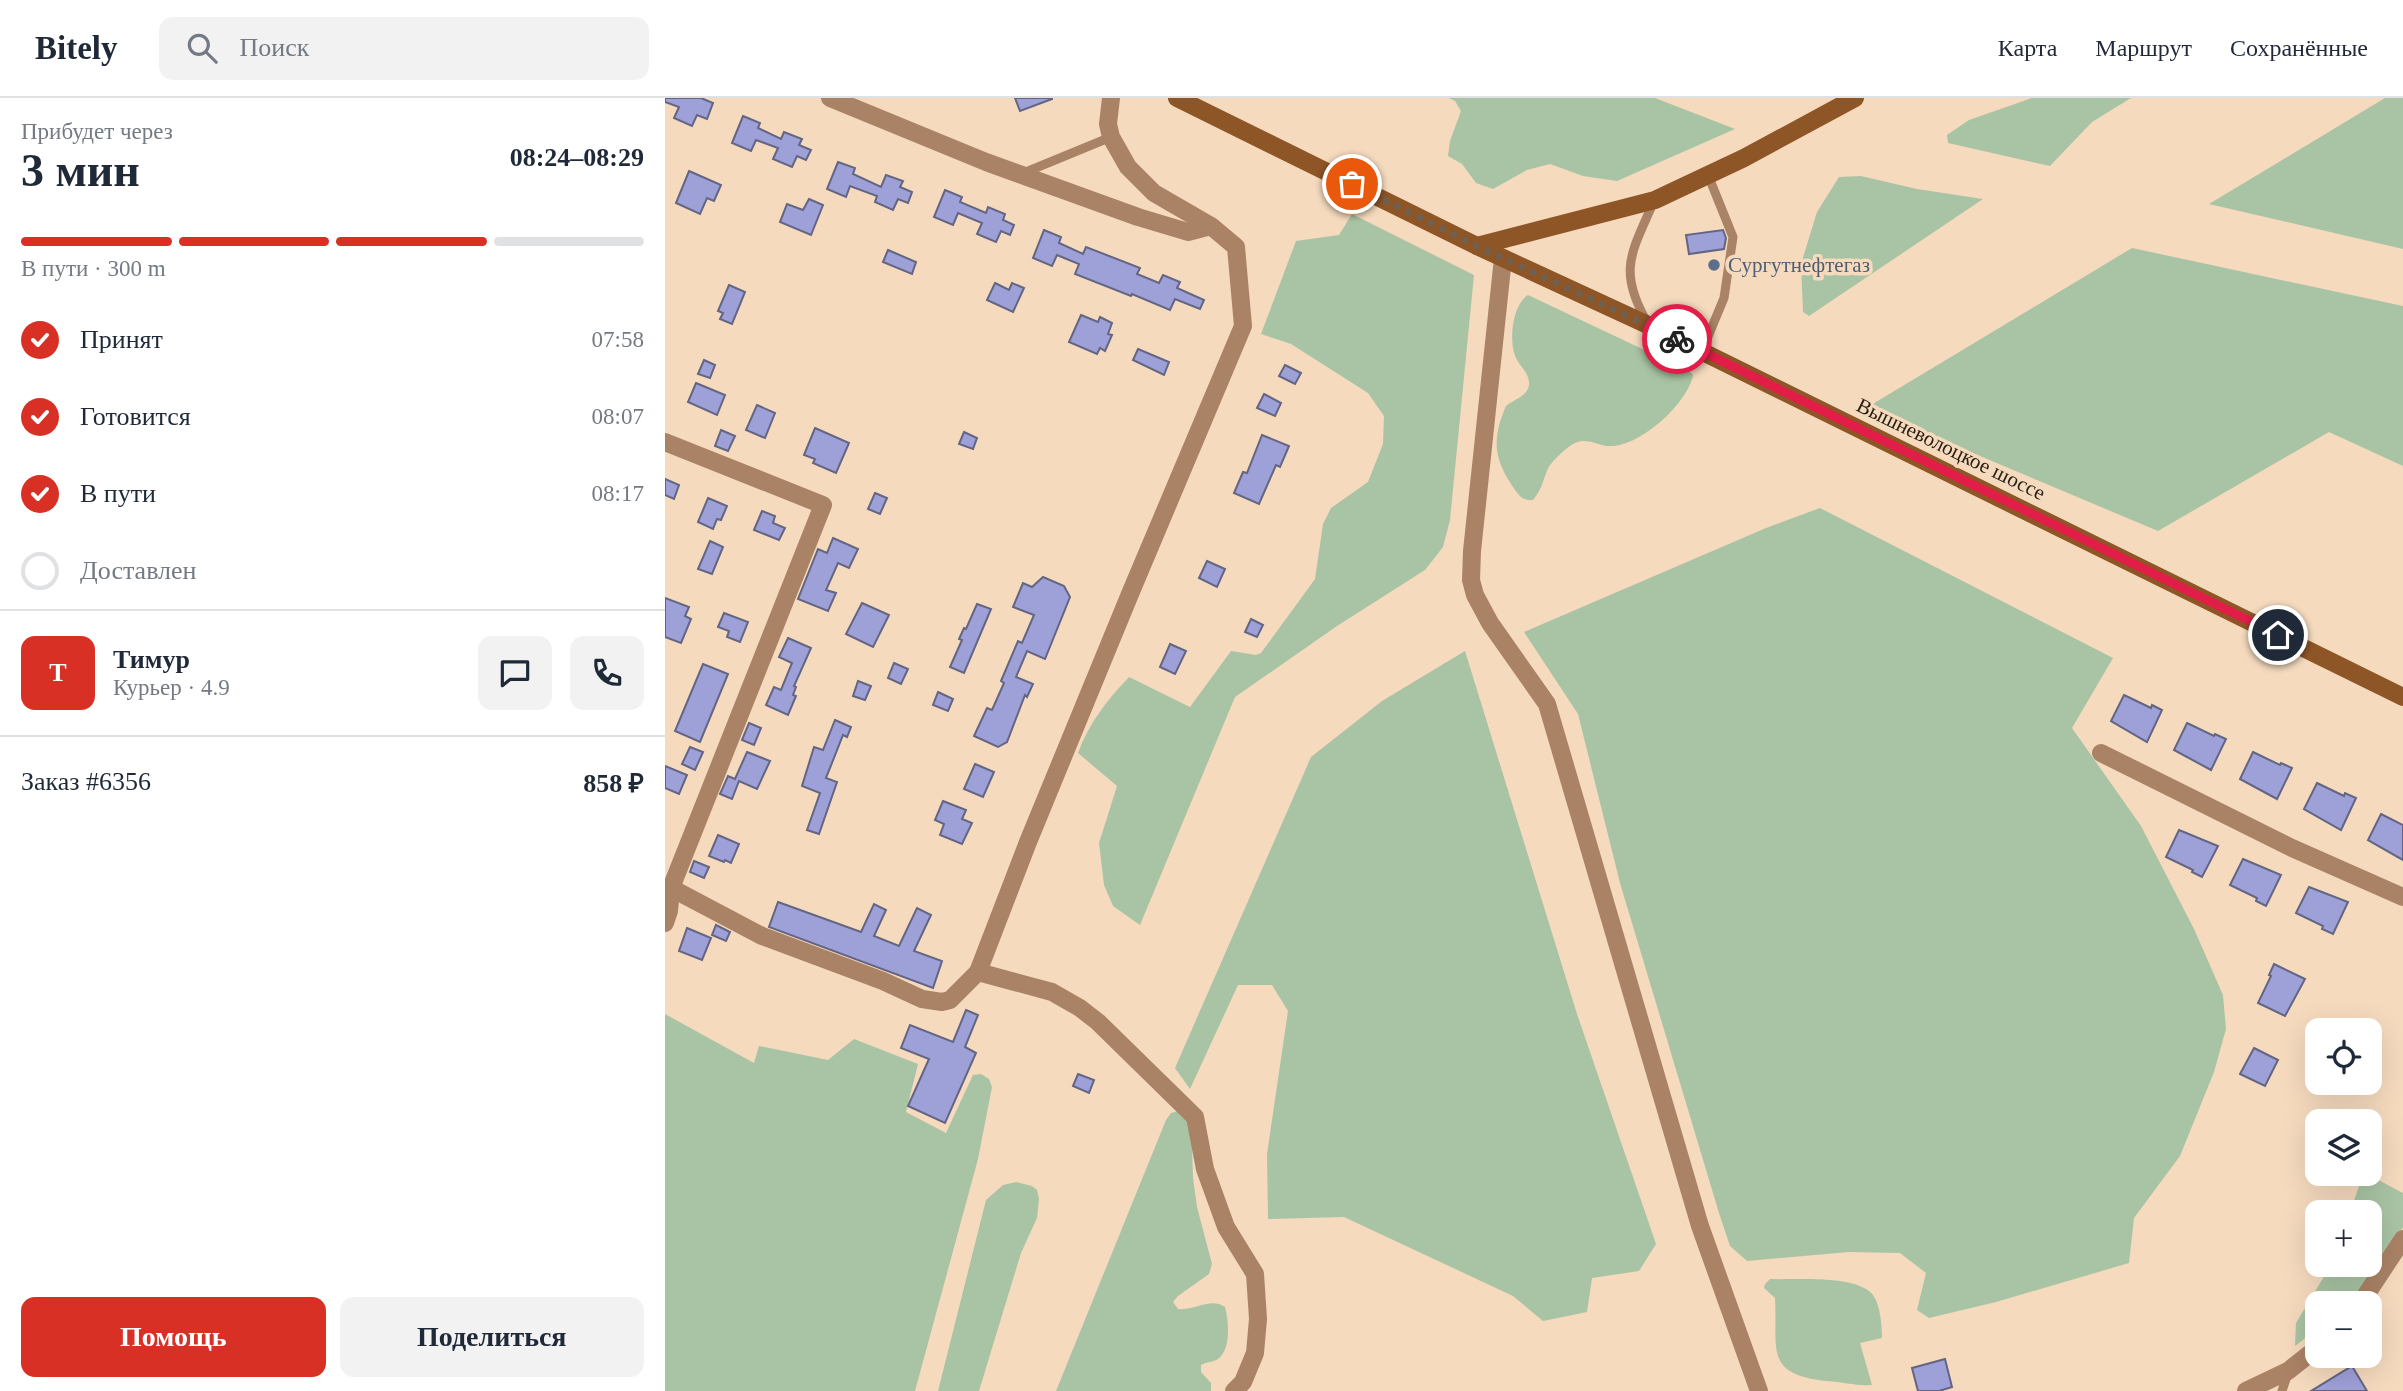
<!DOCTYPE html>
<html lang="ru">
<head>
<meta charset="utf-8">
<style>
	:root { --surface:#fff; --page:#f2f2f3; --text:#1f2937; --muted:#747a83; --line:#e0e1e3; --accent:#d93025 }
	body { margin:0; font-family:"Times New Roman",serif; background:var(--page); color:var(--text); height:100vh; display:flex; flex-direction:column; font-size:26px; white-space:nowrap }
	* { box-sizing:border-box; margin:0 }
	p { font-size:23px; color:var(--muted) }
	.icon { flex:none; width:38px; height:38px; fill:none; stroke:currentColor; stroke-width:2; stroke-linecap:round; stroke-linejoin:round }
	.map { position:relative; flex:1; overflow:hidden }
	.drawer { display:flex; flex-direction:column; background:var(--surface); width:665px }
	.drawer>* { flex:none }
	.buttons { position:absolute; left:1640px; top:920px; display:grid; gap:14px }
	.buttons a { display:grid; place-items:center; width:77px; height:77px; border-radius:14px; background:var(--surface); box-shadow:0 7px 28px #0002; font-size:35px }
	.pin { position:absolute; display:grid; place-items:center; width:60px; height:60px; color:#fff; margin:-30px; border:4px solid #fff; border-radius:50%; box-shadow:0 2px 7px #0007 }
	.courier { position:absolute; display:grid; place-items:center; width:70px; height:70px; margin:-35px; border:5px solid #e11d48; border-radius:50%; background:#fff; color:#222; box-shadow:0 2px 9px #0007 }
	.overview em { font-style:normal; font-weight:700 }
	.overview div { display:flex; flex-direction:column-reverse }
	.overview { display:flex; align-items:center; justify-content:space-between; height:119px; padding:0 21px }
	h1 { font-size:46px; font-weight:700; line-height:52px }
	.bar { display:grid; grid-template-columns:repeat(4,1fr); gap:10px 7px; align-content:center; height:84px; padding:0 21px }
	.bar i { height:9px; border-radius:5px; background:var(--line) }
	.bar .active { background:var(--accent) }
	.bar p { grid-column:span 4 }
	.line { display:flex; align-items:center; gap:18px; padding:0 21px; border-top:2px solid var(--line) }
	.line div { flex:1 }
	.round { display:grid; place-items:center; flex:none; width:74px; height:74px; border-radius:14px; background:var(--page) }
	ol { padding:0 21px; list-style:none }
	li { display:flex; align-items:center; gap:21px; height:77px }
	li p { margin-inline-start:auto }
	li .icon { padding:7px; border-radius:50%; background:var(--accent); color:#fff; stroke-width:4 }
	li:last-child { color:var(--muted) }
	li i { width:38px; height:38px; border:4px solid var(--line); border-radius:50% }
	.button { display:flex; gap:14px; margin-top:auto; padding:14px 21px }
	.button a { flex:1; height:80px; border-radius:14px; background:var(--accent); color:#fff; font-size:28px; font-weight:700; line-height:80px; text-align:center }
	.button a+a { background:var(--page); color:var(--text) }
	header { display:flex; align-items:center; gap:42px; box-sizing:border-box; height:98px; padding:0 35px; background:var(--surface); border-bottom:2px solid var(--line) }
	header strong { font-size:33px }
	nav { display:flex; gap:38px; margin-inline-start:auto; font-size:24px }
	.search { width:490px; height:63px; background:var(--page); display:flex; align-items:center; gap:18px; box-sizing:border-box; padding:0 24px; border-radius:14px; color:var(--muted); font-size:26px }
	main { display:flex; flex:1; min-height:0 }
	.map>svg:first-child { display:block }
	.green { fill:#a9c4a4 }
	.building { fill:#9ea0d8; stroke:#636583; stroke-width:2 }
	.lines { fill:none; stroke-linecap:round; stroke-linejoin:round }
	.service { stroke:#aa8366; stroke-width:9 }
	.minor { stroke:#aa8366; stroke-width:18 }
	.secondary { stroke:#8e5527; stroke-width:18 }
	.done { stroke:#706050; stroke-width:7; stroke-dasharray:0 12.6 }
	.route { stroke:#e11d48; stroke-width:9 }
	.service-dot { fill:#5c6f8a; stroke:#f5dabe; stroke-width:2.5 }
	.labels { text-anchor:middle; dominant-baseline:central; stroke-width:7; stroke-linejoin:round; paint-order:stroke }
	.service-label { font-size:21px; fill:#4e5e75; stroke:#f5dabe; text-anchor:start }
	.street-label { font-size:21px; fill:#281e14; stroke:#f5dabe }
</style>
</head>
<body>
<header>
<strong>Bitely</strong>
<div class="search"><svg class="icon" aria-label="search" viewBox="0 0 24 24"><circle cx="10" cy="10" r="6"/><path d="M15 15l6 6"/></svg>Поиск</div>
<nav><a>Карта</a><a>Маршрут</a><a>Сохранённые</a></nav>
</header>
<main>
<section class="drawer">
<div class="overview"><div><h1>3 мин</h1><p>Прибудет через</p></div><em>08:24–08:29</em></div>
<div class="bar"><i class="active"></i><i class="active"></i><i class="active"></i><i></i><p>В пути · 300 m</p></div>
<ol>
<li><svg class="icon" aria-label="check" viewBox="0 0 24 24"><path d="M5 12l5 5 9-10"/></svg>Принят<p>07:58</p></li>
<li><svg class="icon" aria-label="check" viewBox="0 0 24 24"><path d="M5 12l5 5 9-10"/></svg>Готовится<p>08:07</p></li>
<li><svg class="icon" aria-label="check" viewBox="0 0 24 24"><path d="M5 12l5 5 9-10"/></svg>В пути<p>08:17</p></li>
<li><i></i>Доставлен</li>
</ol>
<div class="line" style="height:126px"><b class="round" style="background:var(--accent);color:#fff">Т</b><div><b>Тимур</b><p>Курьер · 4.9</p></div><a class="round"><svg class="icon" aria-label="chat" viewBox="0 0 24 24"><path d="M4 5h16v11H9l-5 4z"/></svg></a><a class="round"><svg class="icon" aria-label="phone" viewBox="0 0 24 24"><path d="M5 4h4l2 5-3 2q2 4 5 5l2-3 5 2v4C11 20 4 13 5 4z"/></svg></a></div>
<div class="line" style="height:91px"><div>Заказ #6356</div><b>858 ₽</b></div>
<div class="button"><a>Помощь</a><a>Поделиться</a></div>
</section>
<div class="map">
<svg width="1738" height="1293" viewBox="0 0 1738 1293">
	<rect width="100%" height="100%" fill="#f5dabe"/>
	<g class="green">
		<path d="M784 0H990L1070 31 952 83 918 78 885 66 862 72 828 91 811 85 797 66 783 58 785 43 796 13 790 3Z"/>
		<path d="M1367 0H1466L1427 24 1385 68 1283 45 1282 37 1304 22Z"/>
		<path d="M1720 0H1738V151L1544 106Z"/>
		<path d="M1196 78 1252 91 1318 101 1144 218 1138 214 1136 166 1152 114 1174 79Z"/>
		<path d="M687 116 809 177 785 422 778 449 760 472 672 528 570 599 475 827 448 808 439 787 434 745 452 688 413 655C424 625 442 602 464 579L525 609 566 553 591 557 596 555 650 481 658 426 666 410 703 384 718 346 719 318 703 295 626 246 596 236 631 143 674 137Z"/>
		<path d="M1467 150 1738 208V368L1664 334 1493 433 1201 310Z"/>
		<path d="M863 197 1024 273 1028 277C1023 305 975 349 945 348 932 348 921 338 908 346 900 351 885 364 882 373 877 385 877 391 868 402 859 403 855 399 850 392 829 362 826 343 841 308 849 301 862 299 864 287 865 275 854 268 850 258 844 242 847 207 863 197Z"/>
		<path d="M1155 410 1448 560 1407 630 1476 728 1529 831 1558 897 1561 931 1549 974 1515 1058 1469 1120 1464 1165 1331 1204 1264 1220 1252 1212 1261 1175 1235 1155 1184 1154 1082 1163 1065 1148 1054 1115 955 785 913 616 859 534 1101 430Z"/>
		<path d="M800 553 912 916 991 1146 974 1173 927 1180 922 1214 878 1223 848 1198 679 1119 603 1121 602 1056 623 913 607 887H573L525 991 510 970 646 659 717 603Z"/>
		<path d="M0 916 89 965 94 948 163 962 189 941 253 966 241 1014 281 1035 308 977 316 976 324 981 327 989 313 1061 250 1293H0Z"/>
		<path d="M513 1013 521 1016 527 1046 528 1080 532 1109 547 1166 544 1176 513 1198 508 1204 513 1211C530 1213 545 1199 560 1209 564 1223 566 1252 553 1261 549 1264 541 1264 536 1267V1274L546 1285V1293H391L501 1022 506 1015Z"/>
		<path d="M1698 1076H1702L1738 1095V1129L1700 1192 1683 1206H1652V1231L1630 1248 1631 1225 1666 1167H1704V1115H1685Z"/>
		<path d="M351 1084 367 1088 372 1092 374 1101 372 1120 356 1155 314 1293H273L321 1102 338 1087Z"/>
		<path d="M1105 1181C1131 1182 1183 1177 1204 1193 1215 1201 1217 1226 1217 1240L1195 1245 1207 1287C1191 1288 1178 1284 1162 1283 1098 1276 1113 1251 1110 1200L1099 1190 1100 1186Z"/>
	</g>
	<g class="building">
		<path d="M0 0H36L48 5 42 21 32 17 27 28 9 20 14 9 0 4Z"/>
		<path d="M350 0H387V1L355 13Z"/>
		<path d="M78 18 95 25 93 30 116 41 119 34 137 41 134 47 146 52 141 62 132 58 127 69 108 61 113 50 91 42 86 53 67 45Z"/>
		<path d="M173 64 190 70 188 76 216 89 221 77 238 83 235 89 247 94 243 105 233 101 228 112 210 104 212 98 185 88 181 99 162 91Z"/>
		<path d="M24 73 56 87 49 103 42 100 35 116 11 105Z"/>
		<path d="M280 92 297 99 295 104 321 115 323 109 340 116 338 122 349 127 345 137 336 133 331 144 312 136 317 125 293 115 288 127 269 119Z"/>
		<path d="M144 101 158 107 146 137 115 124 122 106 138 112Z"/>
		<path d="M379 132 396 139 394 145 418 156 421 149 475 170 472 176 494 185 498 177 515 184 512 190 539 202 535 211 510 201 505 212 467 196 466 198 410 176 414 166 392 157 387 168 368 160Z"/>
		<path d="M1058 132 1061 140 1059 151 1024 156 1021 137Z"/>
		<path d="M223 152 251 164 247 176 218 164Z"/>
		<path d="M330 185 344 192 347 185 359 190 348 214 322 202Z"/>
		<path d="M64 187 80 194 67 226 55 221 58 215 53 213Z"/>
		<path d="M416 217 433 224 435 219 447 225 443 236 447 237 440 253 435 250 432 256 404 244Z"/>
		<path d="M473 251 504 264 499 277 468 262Z"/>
		<path d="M39 262 50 267 45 280 33 276Z"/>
		<path d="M620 267 636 275 630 286 614 278Z"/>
		<path d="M31 285 60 297 52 317 23 304Z"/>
		<path d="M599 296 616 305 610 318 592 310Z"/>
		<path d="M92 307 110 315 100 340 81 332Z"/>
		<path d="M150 330 184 345 171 375 148 365 150 361 139 357Z"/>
		<path d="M56 332 70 338 63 353 50 348Z"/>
		<path d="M299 334 312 340 308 351 294 346Z"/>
		<path d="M597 337 624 348 615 369 611 367 594 406 569 395 578 374 582 375Z"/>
		<path d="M0 381 14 387 9 401 0 397Z"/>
		<path d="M210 395 222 400 215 416 203 411Z"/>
		<path d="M43 400 62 408 56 422 52 421 48 431 33 424Z"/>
		<path d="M97 413 110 418 108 425 120 430 114 442 89 432Z"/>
		<path d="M168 440 193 451 184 470 173 465 161 492 171 495 163 513 133 501 153 451 162 455Z"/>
		<path d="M45 443 58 449 47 476 33 471Z"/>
		<path d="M542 463 560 471 552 489 534 480Z"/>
		<path d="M378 479 399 488 405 499 380 561 362 553 351 579 368 586 362 599 360 597 342 644 333 649 309 638 322 610 327 612 339 585 336 583 353 543 357 545 369 517 348 509 358 485 367 489Z"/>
		<path d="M0 500 24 509 20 518 26 521 16 545 0 539Z"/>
		<path d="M197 505 224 517 208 549 181 536Z"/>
		<path d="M312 506 326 511 299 575 285 569 297 542 294 541 299 530 301 531Z"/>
		<path d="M59 515 83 524 75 544 62 539 64 533 53 529Z"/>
		<path d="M586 521 598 527 592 539 580 534Z"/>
		<path d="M123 540 146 550 129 588 131 589 128 597 131 598 123 617 101 607 109 589 116 592 127 565 114 559Z"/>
		<path d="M505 546 521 553 510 576 495 569Z"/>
		<path d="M229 565 243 571 236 586 223 580Z"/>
		<path d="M38 566 63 576 35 644 10 633Z"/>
		<path d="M193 583 206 588 200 602 188 598Z"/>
		<path d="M273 594 288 601 283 613 268 607Z"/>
		<path d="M1459 597 1486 610 1487 607 1497 612 1482 644 1446 623Z"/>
		<path d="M170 622 186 629 182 639 178 637 161 680 172 684 154 736 142 732 155 695 137 688 149 649 158 652Z"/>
		<path d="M84 625 96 630 89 647 77 642Z"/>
		<path d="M1522 625 1549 638 1550 636 1561 641 1546 672 1509 652Z"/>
		<path d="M25 649 38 654 30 672 17 666Z"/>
		<path d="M82 654 105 663 92 691 74 683 67 701 55 696 63 678 70 681Z"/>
		<path d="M1588 654 1615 667 1616 665 1627 670 1612 701 1575 681Z"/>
		<path d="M310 666 329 674 318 699 299 691Z"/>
		<path d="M0 668 22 677 14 696 0 690Z"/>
		<path d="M1652 685 1679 698 1680 695 1691 700 1676 732 1639 711Z"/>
		<path d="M278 703 301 712 297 721 307 725 297 746 275 737 279 726 270 722Z"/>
		<path d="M1716 716 1738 727V762L1703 742Z"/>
		<path d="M1514 732 1553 748 1537 779 1527 774 1528 772 1501 759Z"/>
		<path d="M53 737 74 746 66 765 60 762 59 764 44 758Z"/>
		<path d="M1578 761 1616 777 1601 808 1591 803 1592 800 1565 787Z"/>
		<path d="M29 763 44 769 39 780 25 774Z"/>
		<path d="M1644 789 1683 804 1668 836 1657 831 1658 828 1631 815Z"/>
		<path d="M113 804 196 834 209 806 221 812 209 838 234 848 252 810 266 817 249 853 277 863 268 890 104 829Z"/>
		<path d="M51 827 65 834 61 843 47 837Z"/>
		<path d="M22 830 46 840 37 862 14 853Z"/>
		<path d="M1609 866 1640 881 1620 918 1593 905 1606 878 1604 877Z"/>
		<path d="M301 912 313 917 300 949 311 955 280 1025 243 1008 264 961 236 950 245 927 288 944Z"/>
		<path d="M1589 950 1613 962 1600 988 1575 976Z"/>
		<path d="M413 976 429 982 424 995 408 988Z"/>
		<path d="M1280 1261 1287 1289 1274 1293H1253L1247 1270Z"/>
		<path d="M1687 1268 1702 1293H1646Z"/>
	</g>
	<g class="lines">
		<g class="service">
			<path d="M356 76 446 39"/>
			<path d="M982 224C952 172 967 154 989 103"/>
			<path d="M1037 253 1059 200 1068 139 1043 77"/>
			<path d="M1617 1293 1623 1275"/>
		</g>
		<g class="minor">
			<path d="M165 0 321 64 473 119 523 134 546 128"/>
			<path d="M838 160 807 453 806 482 810 497 825 525 882 606 1035 1128 1094 1293"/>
			<path d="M0 344 158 407 6 790 4 813 0 825"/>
			<path d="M1436 655 1627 750 1738 799"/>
			<path d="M6 790 97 838 218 883 257 901 277 904 285 902 313 874 363 744 465 496 578 228 571 149 546 128 489 95 463 69 446 39 443 26 446 0"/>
			<path d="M313 874 387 894 415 910 433 924 530 1019 540 1071 561 1129 590 1176 593 1221 590 1255 578 1284 569 1293"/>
			<path d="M1695 1206 1738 1141"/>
			<path d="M1581 1293 1623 1273 1652 1250"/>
		</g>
		<g class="secondary">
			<path d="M512 0 812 148 983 227 1738 599"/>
			<path d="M812 148 990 102 1079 60 1190 0"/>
		</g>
	</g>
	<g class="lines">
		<path class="done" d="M687 86 812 148 1012 241"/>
		<path class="route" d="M1012 241 1613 537"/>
	</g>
	<circle class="service-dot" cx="1049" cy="167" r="7"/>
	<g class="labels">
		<g class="service-label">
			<text x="1063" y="167">Сургутнефтегаз</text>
		</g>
		<g class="street-label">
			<text transform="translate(1286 351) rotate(26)">Вышневолоцкое шоссе</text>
		</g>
	</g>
</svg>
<div class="buttons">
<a><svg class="icon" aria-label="locate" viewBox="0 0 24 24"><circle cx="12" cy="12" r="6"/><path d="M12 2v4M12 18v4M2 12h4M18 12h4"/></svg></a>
<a><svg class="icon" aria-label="layers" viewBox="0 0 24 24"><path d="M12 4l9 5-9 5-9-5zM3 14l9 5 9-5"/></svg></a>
<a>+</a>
<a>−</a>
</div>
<div class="pin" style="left:687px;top:86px;background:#ea580c"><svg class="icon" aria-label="bag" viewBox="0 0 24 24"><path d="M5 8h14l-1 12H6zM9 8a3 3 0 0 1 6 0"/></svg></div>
<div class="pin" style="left:1613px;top:537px;background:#1f2937"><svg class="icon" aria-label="home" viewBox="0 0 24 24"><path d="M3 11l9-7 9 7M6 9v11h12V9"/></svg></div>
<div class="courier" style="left:1012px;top:241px"><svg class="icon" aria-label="bike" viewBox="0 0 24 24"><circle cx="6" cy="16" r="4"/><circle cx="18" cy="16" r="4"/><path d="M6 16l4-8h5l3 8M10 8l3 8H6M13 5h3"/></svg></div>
</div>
</main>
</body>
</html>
